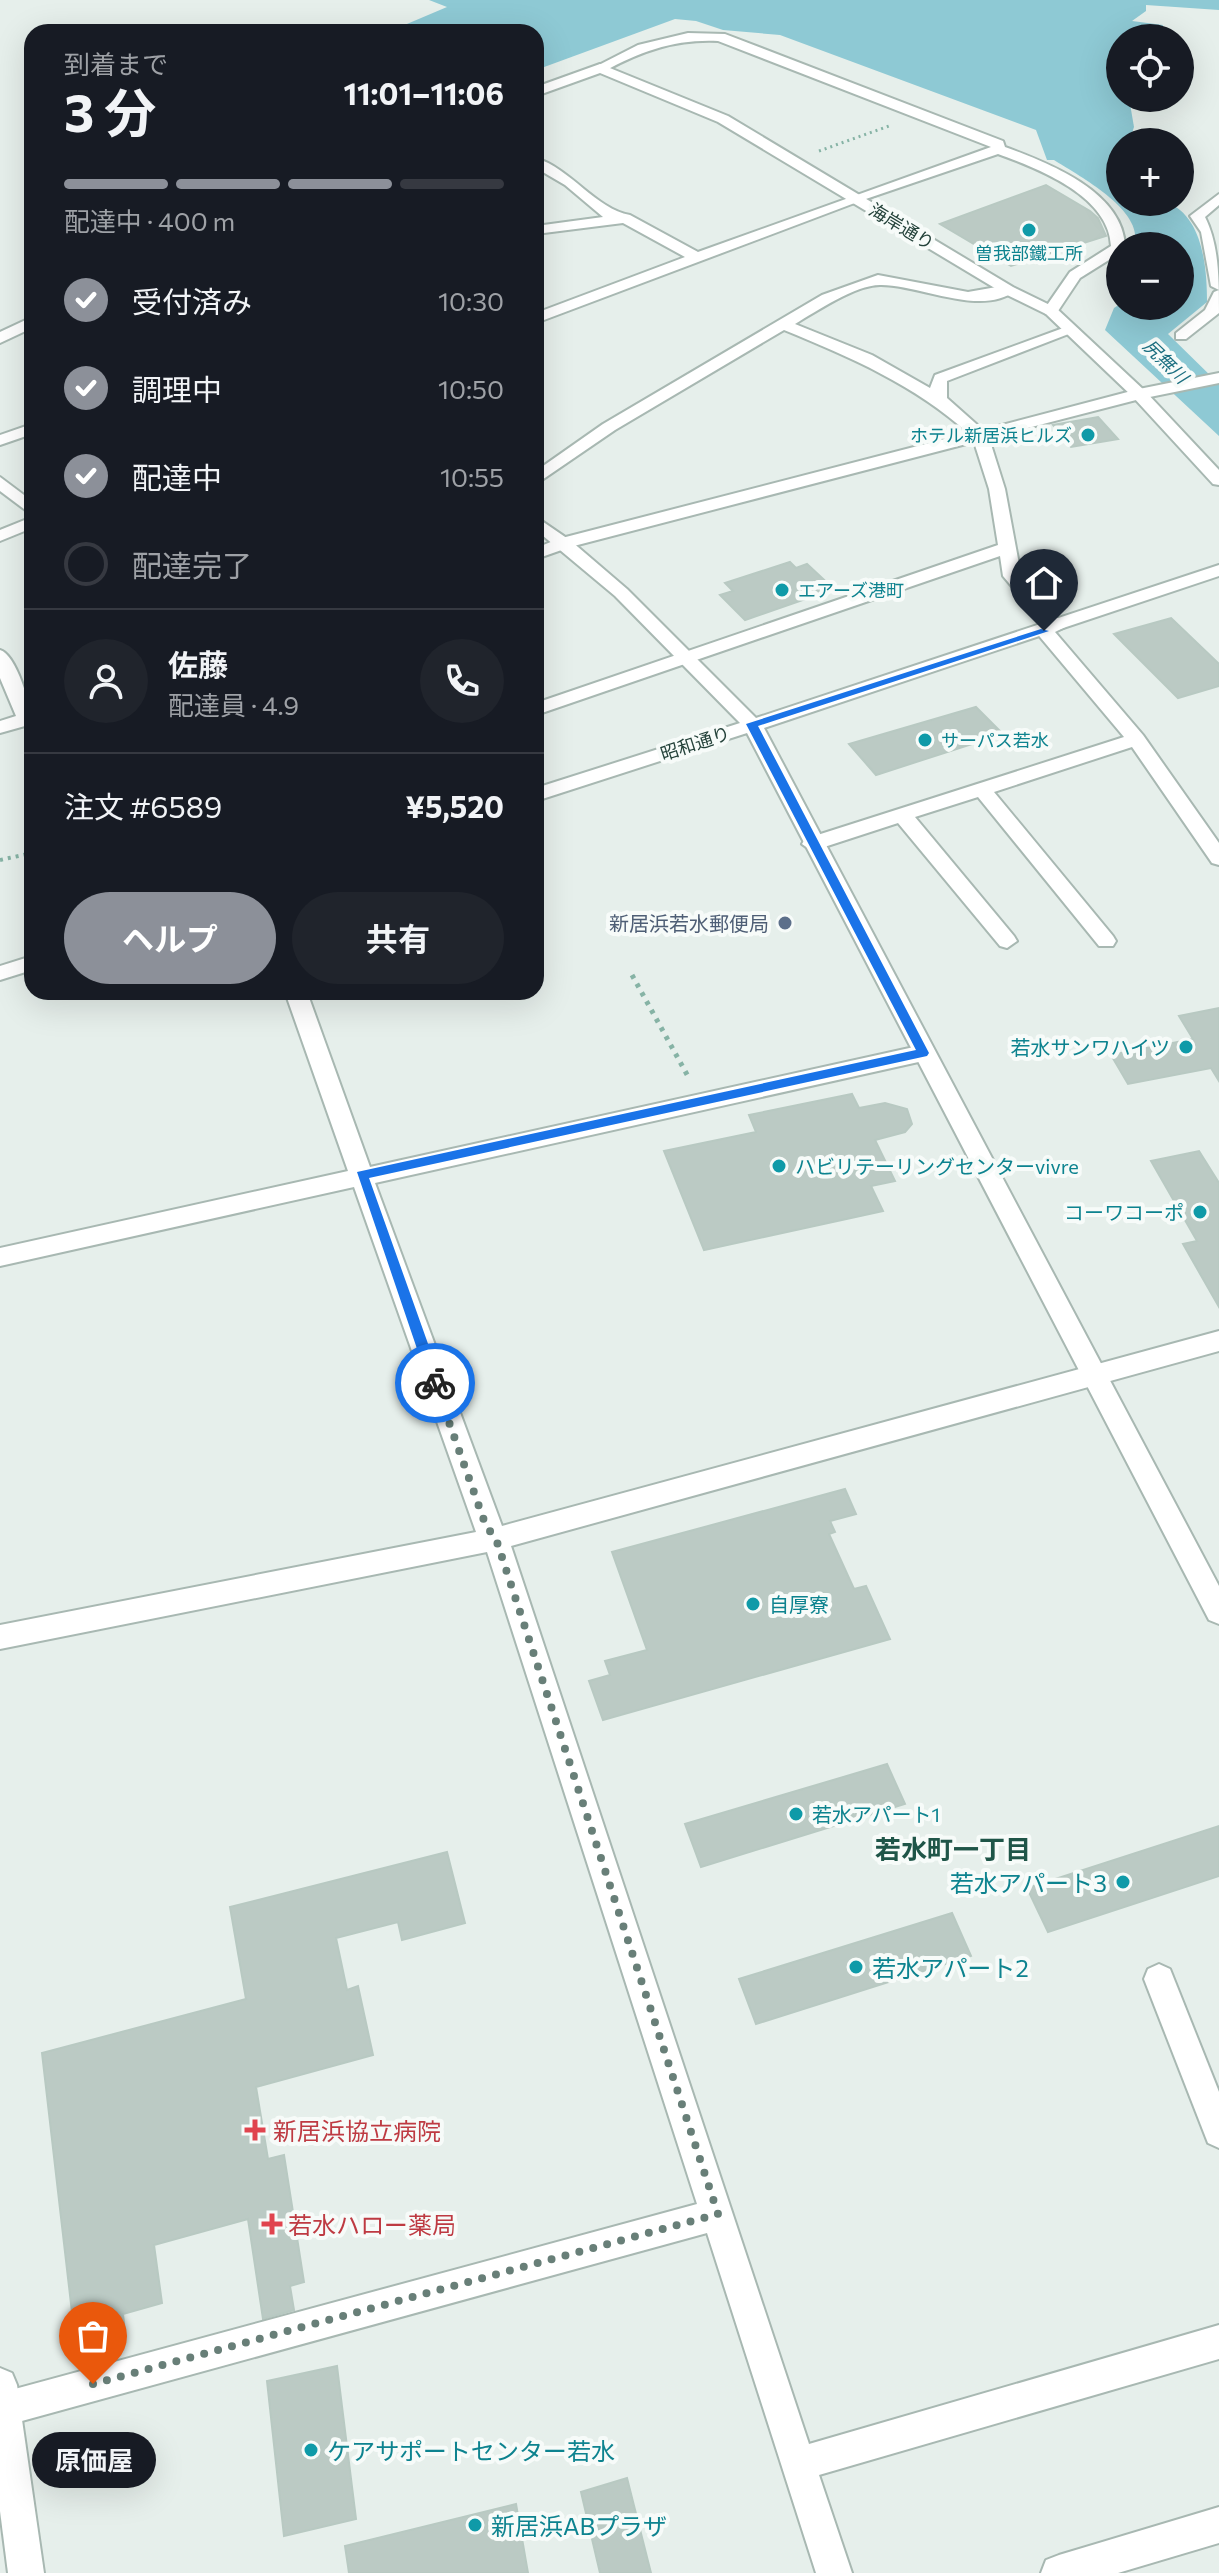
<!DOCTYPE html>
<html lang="ja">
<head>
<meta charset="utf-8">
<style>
	:root { --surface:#171b24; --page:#20242c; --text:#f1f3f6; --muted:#9ea1a6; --line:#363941; --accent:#8c9099 }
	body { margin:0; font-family:Commissioner,"Noto Sans JP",sans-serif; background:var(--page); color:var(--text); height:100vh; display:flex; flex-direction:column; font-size:30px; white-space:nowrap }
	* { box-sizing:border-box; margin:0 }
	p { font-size:26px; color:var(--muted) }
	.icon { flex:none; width:44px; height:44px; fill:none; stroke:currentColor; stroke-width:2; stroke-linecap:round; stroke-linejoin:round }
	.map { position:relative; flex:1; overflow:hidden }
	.drawer { position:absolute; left:24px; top:24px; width:520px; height:976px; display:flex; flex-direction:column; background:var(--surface); border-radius:24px; box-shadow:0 8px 32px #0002 }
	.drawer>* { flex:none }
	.tools { position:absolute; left:1106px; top:24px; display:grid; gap:16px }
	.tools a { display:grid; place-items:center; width:88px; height:88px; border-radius:50%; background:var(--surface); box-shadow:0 8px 32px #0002; font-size:40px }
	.pin { position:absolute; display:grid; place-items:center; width:68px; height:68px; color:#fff; margin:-82px -34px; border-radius:50% 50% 50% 0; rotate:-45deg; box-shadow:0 0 8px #0007 }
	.pin .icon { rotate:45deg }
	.courier { position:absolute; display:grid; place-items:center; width:80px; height:80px; margin:-40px; border:6px solid #1a73e8; border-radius:50%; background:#fff; color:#222; box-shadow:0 2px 10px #0007 }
	.bubble { position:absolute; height:56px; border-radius:28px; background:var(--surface); box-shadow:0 8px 32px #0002; font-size:26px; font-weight:700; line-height:56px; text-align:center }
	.head em { font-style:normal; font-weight:700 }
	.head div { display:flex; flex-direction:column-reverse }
	.head { display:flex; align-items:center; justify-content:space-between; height:136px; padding:0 40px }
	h1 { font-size:52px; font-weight:700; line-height:60px }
	.bar { display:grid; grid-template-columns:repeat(4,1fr); gap:12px 8px; align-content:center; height:96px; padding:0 40px }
	.bar i { height:10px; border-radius:6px; background:var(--line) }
	.bar .current { background:var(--accent) }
	.bar p { grid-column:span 4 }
	.line { display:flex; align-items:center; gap:20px; padding:0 40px; border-top:2px solid var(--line) }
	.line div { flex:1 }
	.round { display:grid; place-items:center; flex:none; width:84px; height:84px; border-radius:42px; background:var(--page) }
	ol { padding:0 40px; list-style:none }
	li { display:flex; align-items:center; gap:24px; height:88px }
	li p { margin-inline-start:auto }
	li .icon { padding:8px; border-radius:50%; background:var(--accent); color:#fff; stroke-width:4 }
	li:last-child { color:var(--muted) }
	li i { width:44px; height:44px; border:4px solid var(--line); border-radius:50% }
	.button { display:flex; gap:16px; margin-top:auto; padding:16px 40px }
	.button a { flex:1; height:92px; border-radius:48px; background:var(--accent); color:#fff; font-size:32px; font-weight:700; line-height:92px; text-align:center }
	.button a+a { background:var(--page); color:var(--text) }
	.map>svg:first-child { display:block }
	.water { fill:#8ec9d4 }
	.building { fill:#bbcac4; stroke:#b8c9c2; stroke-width:2 }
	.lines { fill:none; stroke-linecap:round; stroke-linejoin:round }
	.minor-casing { stroke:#a8b8b2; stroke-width:4 }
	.tertiary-casing { stroke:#a8b8b2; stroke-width:4 }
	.path-far2 { stroke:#86b3a5; stroke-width:3; stroke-dasharray:2 4; stroke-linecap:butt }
	.path-far1 { stroke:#86b3a5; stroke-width:4; stroke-dasharray:3 5; stroke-linecap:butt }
	.path { stroke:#86b3a5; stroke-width:5; stroke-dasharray:4 6; stroke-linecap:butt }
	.minor { fill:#fff; fill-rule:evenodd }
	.tertiary { fill:#fff; fill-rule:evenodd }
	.route { fill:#1a73e8 }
	.done { stroke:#687f78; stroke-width:8; stroke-dasharray:0 14.4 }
	.culture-dot { fill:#0f9aa8; stroke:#f7fbf9; stroke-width:3 }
	.service-dot { fill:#5c6f8a; stroke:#f7fbf9; stroke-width:3 }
	.health-dot { fill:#e0444e; stroke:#f7fbf9; stroke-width:3 }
	.labels { text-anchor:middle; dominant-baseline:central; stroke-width:8; stroke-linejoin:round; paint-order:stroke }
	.far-street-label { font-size:18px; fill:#24423a; stroke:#f7fbf9 }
	.far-culture-label { font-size:18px; fill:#0d838f; stroke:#f7fbf9; text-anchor:start }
	.far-water-label { font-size:18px; font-style:italic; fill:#1c6f80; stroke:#f7fbf9 }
	.service-label { font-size:20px; fill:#4e5e75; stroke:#f7fbf9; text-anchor:end }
	.culture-label { font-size:20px; fill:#0d838f; stroke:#f7fbf9; text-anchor:start }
	.near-culture-label { font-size:24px; fill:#0d838f; stroke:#f7fbf9; text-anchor:start }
	.near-health-label { font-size:24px; fill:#be3a42; stroke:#f7fbf9; text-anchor:start }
	.near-neighbourhood-label { font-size:26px; font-weight:bold; fill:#1f5548; stroke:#f7fbf9 }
</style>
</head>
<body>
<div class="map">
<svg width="1219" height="2573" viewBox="0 0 1219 2573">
	<rect width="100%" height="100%" fill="#e6efeb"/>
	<path class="water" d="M429 0H1219V10L1146 5V11L1132 21 1163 25 1161 38H1120V98H1129L1134 127 1129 142H1120V202C1133 202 1153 198 1165 202 1203 214 1207 268 1207 302L1168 334 1219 384V436L1105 330 1114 308 1120 304 1180 306V246H1134C1146 211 1079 176 1054 160H1047L1036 130 780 35 723 30 696 21 675 19 536 70V32H388L447 7Z"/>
	<g class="building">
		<path d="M1046 185 1090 211 1098 218 1106 236 1011 266 940 224Z"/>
		<path d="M1098 417 1118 439 1071 447 1053 425Z"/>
		<path d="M790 562 796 568 807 564 834 589 745 620 720 595 733 591 725 583Z"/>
		<path d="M1171 618 1219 664V686L1178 698 1114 634Z"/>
		<path d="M976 707 1003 734 876 775 849 744Z"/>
		<path d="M1219 1008V1081L1211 1068 1128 1084 1111 1055 1193 1039 1179 1016Z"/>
		<path d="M852 1094 859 1108 885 1103 907 1109 912 1124 905 1132 875 1140 895 1181 871 1186 883 1211 704 1250 664 1151 756 1132 749 1115Z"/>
		<path d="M1199 1151 1219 1183V1307L1183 1244 1197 1241 1151 1161Z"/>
		<path d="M845 1489 856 1514 830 1521 835 1532 829 1534 854 1589 866 1586 890 1639 603 1720 589 1681 610 1675 605 1661 647 1650 612 1552Z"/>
		<path d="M887 1764 905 1804 701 1867 685 1824Z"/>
		<path d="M1219 1826V1876L1048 1932 1027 1888Z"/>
		<path d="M447 1852 465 1923 402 1940 398 1922 336 1938 347 1990 358 1986 373 2055 256 2087 268 2159 284 2155 304 2282 290 2286 294 2310 263 2319 248 2219 154 2245 162 2303 123 2314 125 2332 76 2347 42 2053 246 1999 230 1907Z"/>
		<path d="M952 1913 971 1956 756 2024 739 1979Z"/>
		<path d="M337 2366 356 2519 284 2536 267 2381Z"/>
		<path d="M627 2478 651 2573H600L581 2492Z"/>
		<path d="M516 2504 528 2573H349L345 2546Z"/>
	</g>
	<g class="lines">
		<g class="minor-casing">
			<g id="minor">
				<path d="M688 33 725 34 1003 141 1005 147C1049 163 1123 192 1125 246H1120V253L1080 278 1056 314H1046L1043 311 1070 272 1111 246C1109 196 1039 169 998 154L860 201 536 323V313L685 257 623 223 536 234V226L603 217 565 185 536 168V158C571 169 596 209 630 215L698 252 991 147 718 41C676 39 641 51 605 71L593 68 638 45Z"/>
				<path d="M1219 194V205L1205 217C1219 245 1219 279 1219 313L1186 339H1176V333L1205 310 1214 292 1219 290 1211 286 1201 232 1190 216Z"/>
				<path d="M878 275 968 292 1008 285 1016 290C982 318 918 284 880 285 855 285 817 311 795 324L872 355 930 388 935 375 1066 327 1079 330 947 381V398L983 430 1139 389 1219 373V383L1140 399 989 438 1005 489 1021 575 1065 627 1055 632 1143 735 1219 843V865L1212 863 1132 747 994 792 1113 936 1116 941 1113 946H1099L978 797 915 817 1014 936 1017 941 1007 948 1000 946 898 823 812 851 802 844 805 839 1124 737 1035 631 1045 626 1003 576 1000 556 536 715V703L998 545 989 489 974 442 570 547 536 559V548L558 539 968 433C915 385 850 357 784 330L615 430 536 484V471L603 424 822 295Z"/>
				<path d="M32 424V434L0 445V435Z"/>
				<path d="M0 477 32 501V515L0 491Z"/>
				<path d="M32 517V528L0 541V530Z"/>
				<path d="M0 650C16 654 32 708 32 724L0 733V721L16 716 0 678Z"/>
				<path d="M285 992H307L370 1167 923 1045 934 1053 923 1061 375 1183 502 1526 1219 1331V1351L511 1546 809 2444 1219 2325V2359L819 2475 852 2573H816L707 2233 0 2427V2393L697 2204 487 1552 0 1649V1625L476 1532 354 1187 0 1266V1248L348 1171Z"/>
				<path d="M1159 1964 1170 1969 1219 2092V2148L1208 2143 1144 1979 1148 1969Z"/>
			</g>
		</g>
		<g class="tertiary-casing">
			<g id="tertiary">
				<path d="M600 64 728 116 1013 287 1056 308 1145 391 1219 470V485L1213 484 1133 397 1046 314 1003 293 718 122 600 73 536 96V87Z"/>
				<path d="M32 317V328L0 343V332Z"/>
				<path d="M536 517 571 541 627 589 756 718 1219 565V576L764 728 1219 1586V1624L1209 1620 747 733 536 801V788L740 723 615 596 536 530Z"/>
				<path d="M32 956V970L0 980V966Z"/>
				<path d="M0 2368 12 2373 17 2385 44 2573H8L0 2511Z"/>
				<path d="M1219 2507V2543L1118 2573H1041L1046 2560 1059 2555Z"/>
			</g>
		</g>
		<path class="path-far2" d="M819 151 889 126"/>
		<path class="path-far1" d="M0 860 32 853"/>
		<path class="path" d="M632 975 690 1080"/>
		<use href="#minor" class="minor"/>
		<use href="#tertiary" class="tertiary"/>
	</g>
	<path class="route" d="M1041 629 1049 631 758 726 929 1053 927 1056 369 1178 442 1383 440 1387H430L357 1172 916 1050 746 724Z"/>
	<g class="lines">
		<path class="done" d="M93 2384 718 2214 496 1539 486 1526 435 1383"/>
	</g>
	<g class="culture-dot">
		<circle cx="1029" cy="230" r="8"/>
		<circle cx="1088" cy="435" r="8"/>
		<circle cx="782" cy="590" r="8"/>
		<circle cx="925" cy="740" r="8"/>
		<circle cx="1186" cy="1047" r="8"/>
		<circle cx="779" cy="1166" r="8"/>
		<circle cx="1200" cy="1212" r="8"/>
		<circle cx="753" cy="1604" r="8"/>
		<circle cx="796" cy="1814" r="8"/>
		<circle cx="1123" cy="1882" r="8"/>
		<circle cx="856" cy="1967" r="8"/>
		<circle cx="311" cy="2450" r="8"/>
		<circle cx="475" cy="2525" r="8"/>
	</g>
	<circle class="service-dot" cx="785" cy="923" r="8"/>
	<g class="health-dot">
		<path d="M251 2118h8v8h8v8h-8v8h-8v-8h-8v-8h8z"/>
		<path d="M268 2212h8v8h8v8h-8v8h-8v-8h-8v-8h8z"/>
	</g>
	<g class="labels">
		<g class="far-street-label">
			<text transform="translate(902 226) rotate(31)">海岸通り</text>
			<text transform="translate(695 743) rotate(-18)">昭和通り</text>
		</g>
		<g class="far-culture-label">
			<text x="1029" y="253" text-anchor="middle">曽我部鐵工所</text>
			<text x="1072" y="435" text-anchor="end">ホテル新居浜ヒルズ</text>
			<text x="798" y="590">エアーズ港町</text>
			<text x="941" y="740">サーパス若水</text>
		</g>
		<g class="far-water-label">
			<text transform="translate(1166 361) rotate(44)">尻無川</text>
		</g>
		<g class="service-label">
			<text x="769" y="923">新居浜若水郵便局</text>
		</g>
		<g class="culture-label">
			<text x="1170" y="1047" text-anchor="end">若水サンワハイツ</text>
			<text x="795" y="1166">ハビリテーリングセンターvivre</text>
			<text x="1184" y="1212" text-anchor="end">コーワコーポ</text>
			<text x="769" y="1604">自厚寮</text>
			<text x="812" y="1814">若水アパート1</text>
		</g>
		<g class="near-culture-label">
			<text x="1107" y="1882" text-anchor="end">若水アパート3</text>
			<text x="872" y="1967">若水アパート2</text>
			<text x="327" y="2450">ケアサポートセンター若水</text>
			<text x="491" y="2525">新居浜ABプラザ</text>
		</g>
		<g class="near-health-label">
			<text x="273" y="2130">新居浜協立病院</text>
			<text x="288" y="2224">若水ハロー薬局</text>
		</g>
		<g class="near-neighbourhood-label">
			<text x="953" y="1848">若水町一丁目</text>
		</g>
	</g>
</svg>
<div class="tools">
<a><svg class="icon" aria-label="locate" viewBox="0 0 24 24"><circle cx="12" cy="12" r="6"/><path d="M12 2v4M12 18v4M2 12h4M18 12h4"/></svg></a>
<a>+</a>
<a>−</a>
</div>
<div class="pin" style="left:93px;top:2384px;background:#ea580c"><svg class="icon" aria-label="bag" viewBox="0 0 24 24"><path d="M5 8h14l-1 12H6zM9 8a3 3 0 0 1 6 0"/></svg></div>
<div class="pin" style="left:1044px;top:631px;background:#1f2937"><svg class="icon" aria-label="home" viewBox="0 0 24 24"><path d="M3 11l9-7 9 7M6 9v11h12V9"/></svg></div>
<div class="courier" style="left:435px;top:1383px"><svg class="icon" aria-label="bike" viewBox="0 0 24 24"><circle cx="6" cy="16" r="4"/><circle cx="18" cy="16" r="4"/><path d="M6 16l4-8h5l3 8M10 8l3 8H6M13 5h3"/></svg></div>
<div class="bubble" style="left:32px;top:2432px;width:124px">原価屋</div>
<section class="drawer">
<div class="head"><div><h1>3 分</h1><p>到着まで</p></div><em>11:01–11:06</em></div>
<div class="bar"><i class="current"></i><i class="current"></i><i class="current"></i><i></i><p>配達中 · 400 m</p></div>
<ol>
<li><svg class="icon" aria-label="check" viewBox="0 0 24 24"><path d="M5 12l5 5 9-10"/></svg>受付済み<p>10:30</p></li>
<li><svg class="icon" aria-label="check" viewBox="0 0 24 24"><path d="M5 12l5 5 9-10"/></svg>調理中<p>10:50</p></li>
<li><svg class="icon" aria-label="check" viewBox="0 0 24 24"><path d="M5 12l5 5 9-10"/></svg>配達中<p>10:55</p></li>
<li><i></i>配達完了</li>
</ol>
<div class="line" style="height:144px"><a class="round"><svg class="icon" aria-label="person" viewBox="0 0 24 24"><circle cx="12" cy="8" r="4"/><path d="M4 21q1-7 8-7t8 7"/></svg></a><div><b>佐藤</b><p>配達員 · 4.9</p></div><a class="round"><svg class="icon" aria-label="phone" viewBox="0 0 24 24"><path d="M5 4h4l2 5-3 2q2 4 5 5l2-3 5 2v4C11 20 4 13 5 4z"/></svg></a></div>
<div class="line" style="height:104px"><div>注文 #6589</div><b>¥5,520</b></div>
<div class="button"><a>ヘルプ</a><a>共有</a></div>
</section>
</div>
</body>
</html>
